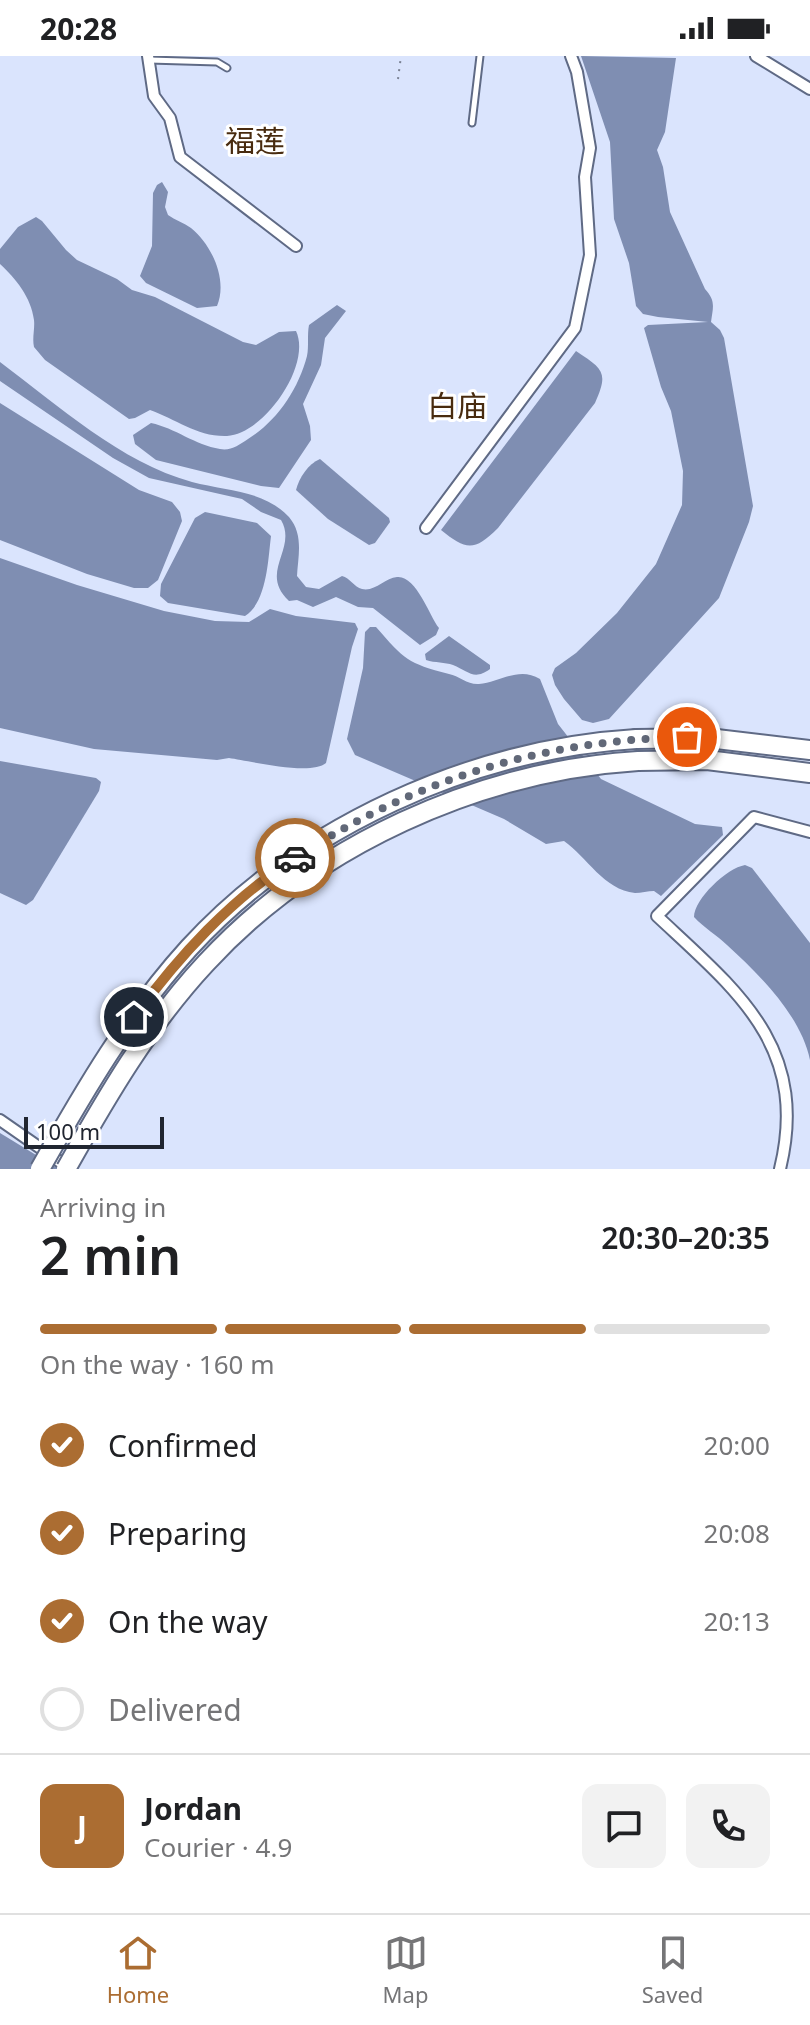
<!DOCTYPE html>
<html lang="en">
<head>
<meta charset="utf-8">
<style>
	:root { --surface:#fff; --page:#f2f2f2; --text:#202124; --muted:#757577; --line:#e0e0e0; --accent:#ab6d32 }
	body { margin:0; font-family:"Noto Sans","Noto Sans SC",sans-serif; background:var(--page); color:var(--text); height:100vh; display:flex; flex-direction:column; font-size:30px; white-space:nowrap }
	* { box-sizing:border-box; margin:0 }
	p { font-size:26px; color:var(--muted) }
	.icon { flex:none; width:44px; height:44px; fill:none; stroke:currentColor; stroke-width:2; stroke-linecap:round; stroke-linejoin:round }
	.map { position:relative; height:1113px; overflow:hidden }
	.sheet { display:flex; flex-direction:column; background:var(--surface); flex:1 }
	.sheet>* { flex:none }
	.scale { position:absolute; left:24px; bottom:20px; width:140px; box-sizing:border-box; padding-left:8px; border:4px solid #202530; border-top:0; font-size:22px; line-height:28px; white-space:nowrap; color:#202530; -webkit-text-stroke:6px #fff; paint-order:stroke }
	.pin { position:absolute; display:grid; place-items:center; width:68px; height:68px; color:#fff; margin:-34px; border:4px solid #fff; border-radius:50%; box-shadow:0 2px 8px #0007 }
	.courier { position:absolute; display:grid; place-items:center; width:80px; height:80px; margin:-40px; border:6px solid #ab6d32; border-radius:50%; background:#fff; color:#222; box-shadow:0 2px 10px #0007 }
	.summary em { font-style:normal; font-weight:600 }
	.summary div { display:flex; flex-direction:column-reverse }
	.summary { display:flex; align-items:center; justify-content:space-between; height:136px; padding:0 40px }
	h1 { font-size:52px; font-weight:600; line-height:60px }
	.bar { display:grid; grid-template-columns:repeat(4,1fr); gap:12px 8px; align-content:center; height:96px; padding:0 40px }
	.bar i { height:10px; border-radius:6px; background:var(--line) }
	.bar .on { background:var(--accent) }
	.bar p { grid-column:span 4 }
	.line { display:flex; align-items:center; gap:20px; padding:0 40px; border-top:2px solid var(--line) }
	.line div { flex:1 }
	.round { display:grid; place-items:center; flex:none; width:84px; height:84px; border-radius:16px; background:var(--page) }
	ol { padding:0 40px; list-style:none }
	li { display:flex; align-items:center; gap:24px; height:88px }
	li p { margin-inline-start:auto }
	li .icon { padding:8px; border-radius:50%; background:var(--accent); color:#fff; stroke-width:4 }
	li:last-child { color:var(--muted) }
	li i { width:44px; height:44px; border:4px solid var(--line); border-radius:50% }
	.status { display:flex; justify-content:space-between; align-items:center; height:56px; padding:0 40px; background:var(--surface); direction:ltr }
	.status svg { height:22px; fill:currentColor }
	.menu { display:flex; justify-content:space-around; align-items:center; height:112px; border-top:2px solid var(--line); background:var(--surface); font-size:22px; color:var(--muted) }
	.menu a { display:grid; justify-items:center; gap:4px }
	.menu .on { color:var(--accent) }
	.map>svg:first-child { display:block }
	.water { fill:#7f8eb2 }
	.lines { fill:none; stroke-linecap:round; stroke-linejoin:round }
	.lane-casing { stroke:#5f6a85; stroke-width:9 }
	.street-casing { stroke:#5f6a85; stroke-width:14 }
	.highway-casing { stroke:#5f6a85; stroke-width:22 }
	.path { stroke:#7a8193; stroke-width:2; stroke-dasharray:2 6; stroke-linecap:butt }
	.lane { stroke:#fff; stroke-width:5 }
	.street { stroke:#fff; stroke-width:10 }
	.highway { stroke:#fff; stroke-width:18 }
	.highway-bridge-casing { stroke:#5f6a85; stroke-width:22; stroke-linecap:butt }
	.highway-bridge { stroke:#fff; stroke-width:18 }
	.done { stroke:#616878; stroke-width:8; stroke-dasharray:0 14.4 }
	.route { stroke:#ab6d32; stroke-width:10 }
	.labels { text-anchor:middle; dominant-baseline:central; stroke-width:6; stroke-linejoin:round; paint-order:stroke }
	.quarter-label { font-size:30px; fill:#482b0f; stroke:#fff }
</style>
</head>
<body>
<div class="status"><b>20:28</b><svg viewBox="0 0 49 12"><path d="M0 12V9h3v3zM5 12V6h3v6zM10 12V3h3v9zM15 12V0h3v12zM26 1h20v11H26zM47 4h2v5h-2z"/></svg></div>
<div class="map">
<svg width="810" height="1113" viewBox="0 0 810 1113">
	<rect width="100%" height="100%" fill="#dae4fd"/>
	<g class="water">
		<path d="M581 0 676 2 665 76 657 94 663 111 670 156 705 233C716 245 713 251 711 266L720 274 724 282 753 450 749 466 719 542 609 663 593 667 582 664 564 643 555 629 552 619 555 612 576 597 617 557 656 508 682 449 683 415 671 355 661 331 644 272 648 269 708 266 658 261 643 258 636 250 629 207 614 163 610 86Z"/>
		<path d="M162 126 168 136 165 151 168 159C175 164 184 167 191 172 212 189 228 224 217 250L197 252 146 227 140 220 152 190 153 137 157 129Z"/>
		<path d="M36 161 42 165 66 194 77 204 117 223 132 234 155 241 243 286 256 289 279 276 296 275C312 309 264 378 227 380 197 381 176 363 150 354L135 362 129 363 45 304 34 291C32 282 35 273 34 264 31 241 16 223 0 208V193L18 171Z"/>
		<path d="M337 249 346 255 325 282 321 309 303 348 310 370 311 384 279 432 261 430 156 404 135 388 133 379 151 367C175 372 195 389 220 393 231 395 239 389 248 383 277 365 298 334 307 300 309 290 307 279 309 269Z"/>
		<path d="M576 295C603 313 609 316 595 347L498 472C474 496 466 494 441 474Z"/>
		<path d="M0 306C59 350 120 406 192 426 226 435 264 434 289 461 304 479 298 500 297 520L306 531 319 533 342 520C350 522 354 531 362 533 375 536 385 522 397 521 416 519 429 559 439 572L436 579 420 589 373 552 358 551 336 541 313 551 297 544 289 545C258 516 298 493 281 464L261 456 242 443 149 422 113 402 0 325Z"/>
		<path d="M0 347 139 434 172 446 180 456 182 465 158 524 148 532H134L87 518 0 484Z"/>
		<path d="M320 403 389 462 390 466 375 487 369 489 328 463 296 434C299 422 308 408 320 403Z"/>
		<path d="M205 456 257 467 271 480C268 504 267 546 245 560L168 547 160 540 161 528 195 462Z"/>
		<path d="M0 502 77 529 164 555 215 565 249 566 270 553 296 560 355 567 358 573 352 591 326 707C311 720 250 705 229 702L217 704 94 693 0 672Z"/>
		<path d="M370 571H376C405 604 407 607 449 618 459 620 468 629 479 628 500 626 519 610 540 623L558 668 601 723 695 768 722 771 723 779 661 840 654 835C648 835 641 837 635 837 604 834 587 801 564 785L546 788 504 763 355 699 347 683 363 612 365 576Z"/>
		<path d="M449 580 490 609V613C474 625 468 615 453 609 445 606 435 607 426 604L425 598Z"/>
		<path d="M0 705 96 722 101 726 99 735 33 844 26 849 0 837Z"/>
		<path d="M745 809 752 812 810 887V1004C801 960 760 919 727 889 717 879 704 872 694 861 694 843 727 812 745 809Z"/>
		<path d="M0 1077 59 1113H0Z"/>
	</g>
	<g class="lines">
		<g class="lane-casing">
			<g id="lane">
				<path d="M149 4 217 6 227 12"/>
				<path d="M472 67 480 0"/>
			</g>
		</g>
		<g class="street-casing">
			<g id="street">
				<path d="M148 0 154 40 170 62 180 101 296 190"/>
				<path d="M756 0 810 33"/>
				<path d="M426 472 575 272 590 199 585 121 590 92 577 16 571 0"/>
				<path d="M0 1064 69 1112"/>
				<path d="M780 1113C810 990 736 934 657 860L754 761 810 776"/>
			</g>
		</g>
		<g class="highway-casing">
			<g id="highway">
				<path d="M636 683 708 682 810 694"/>
				<path d="M638 705 707 704 810 717"/>
			</g>
		</g>
		<path class="path" d="M398 23 401 0"/>
		<use href="#lane" class="lane"/>
		<use href="#street" class="street"/>
		<use href="#highway" class="highway"/>
		<g class="highway-bridge-casing">
			<g id="highway-bridge">
				<path d="M40 1113C84 1035 129 958 189 892 301 770 472 693 636 683"/>
				<path d="M66 1113C107 1040 149 968 206 907 315 789 479 715 638 705"/>
			</g>
		</g>
		<use href="#highway-bridge" class="highway-bridge"/>
	</g>
	<g class="lines">
		<path class="done" d="M295 802C416 723 543 684 687 681"/>
		<path class="route" d="M134 961C179 900 230 844 295 802"/>
	</g>
	<g class="labels">
		<g class="quarter-label">
			<text x="255" y="84">福莲</text>
			<text x="457" y="349">白庙</text>
		</g>
	</g>
</svg>
<div class="scale">100 m</div>
<div class="pin" style="left:687px;top:681px;background:#ea580c"><svg class="icon" aria-label="bag" viewBox="0 0 24 24"><path d="M5 8h14l-1 12H6zM9 8a3 3 0 0 1 6 0"/></svg></div>
<div class="pin" style="left:134px;top:961px;background:#1f2937"><svg class="icon" aria-label="home" viewBox="0 0 24 24"><path d="M3 11l9-7 9 7M6 9v11h12V9"/></svg></div>
<div class="courier" style="left:295px;top:802px"><svg class="icon" aria-label="car" viewBox="0 0 24 24"><path d="M5 17H2v-5l4-1 3-4h7l3 4 3 1v5h-3M9 17h6M6 11h13"/><circle cx="7" cy="17" r="2"/><circle cx="17" cy="17" r="2"/></svg></div>
</div>
<section class="sheet">
<div class="summary"><div><h1>2 min</h1><p>Arriving in</p></div><em>20:30–20:35</em></div>
<div class="bar"><i class="on"></i><i class="on"></i><i class="on"></i><i></i><p>On the way · 160 m</p></div>
<ol>
<li><svg class="icon" aria-label="check" viewBox="0 0 24 24"><path d="M5 12l5 5 9-10"/></svg>Confirmed<p>20:00</p></li>
<li><svg class="icon" aria-label="check" viewBox="0 0 24 24"><path d="M5 12l5 5 9-10"/></svg>Preparing<p>20:08</p></li>
<li><svg class="icon" aria-label="check" viewBox="0 0 24 24"><path d="M5 12l5 5 9-10"/></svg>On the way<p>20:13</p></li>
<li><i></i>Delivered</li>
</ol>
<div class="line" style="height:144px"><b class="round" style="background:var(--accent);color:#fff">J</b><div><b>Jordan</b><p>Courier · 4.9</p></div><a class="round"><svg class="icon" aria-label="chat" viewBox="0 0 24 24"><path d="M4 5h16v11H9l-5 4z"/></svg></a><a class="round"><svg class="icon" aria-label="phone" viewBox="0 0 24 24"><path d="M5 4h4l2 5-3 2q2 4 5 5l2-3 5 2v4C11 20 4 13 5 4z"/></svg></a></div>
</section>
<nav class="menu">
<a class="on"><svg class="icon" aria-label="home" viewBox="0 0 24 24"><path d="M3 11l9-7 9 7M6 9v11h12V9"/></svg>Home</a>
<a><svg class="icon" aria-label="map" viewBox="0 0 24 24"><path d="M3 6l6-2 6 2 6-2v14l-6 2-6-2-6 2zM9 4v14M15 6v14"/></svg>Map</a>
<a><svg class="icon" aria-label="saved" viewBox="0 0 24 24"><path d="M7 4h10v16l-5-4-5 4z"/></svg>Saved</a>
</nav>
</body>
</html>
